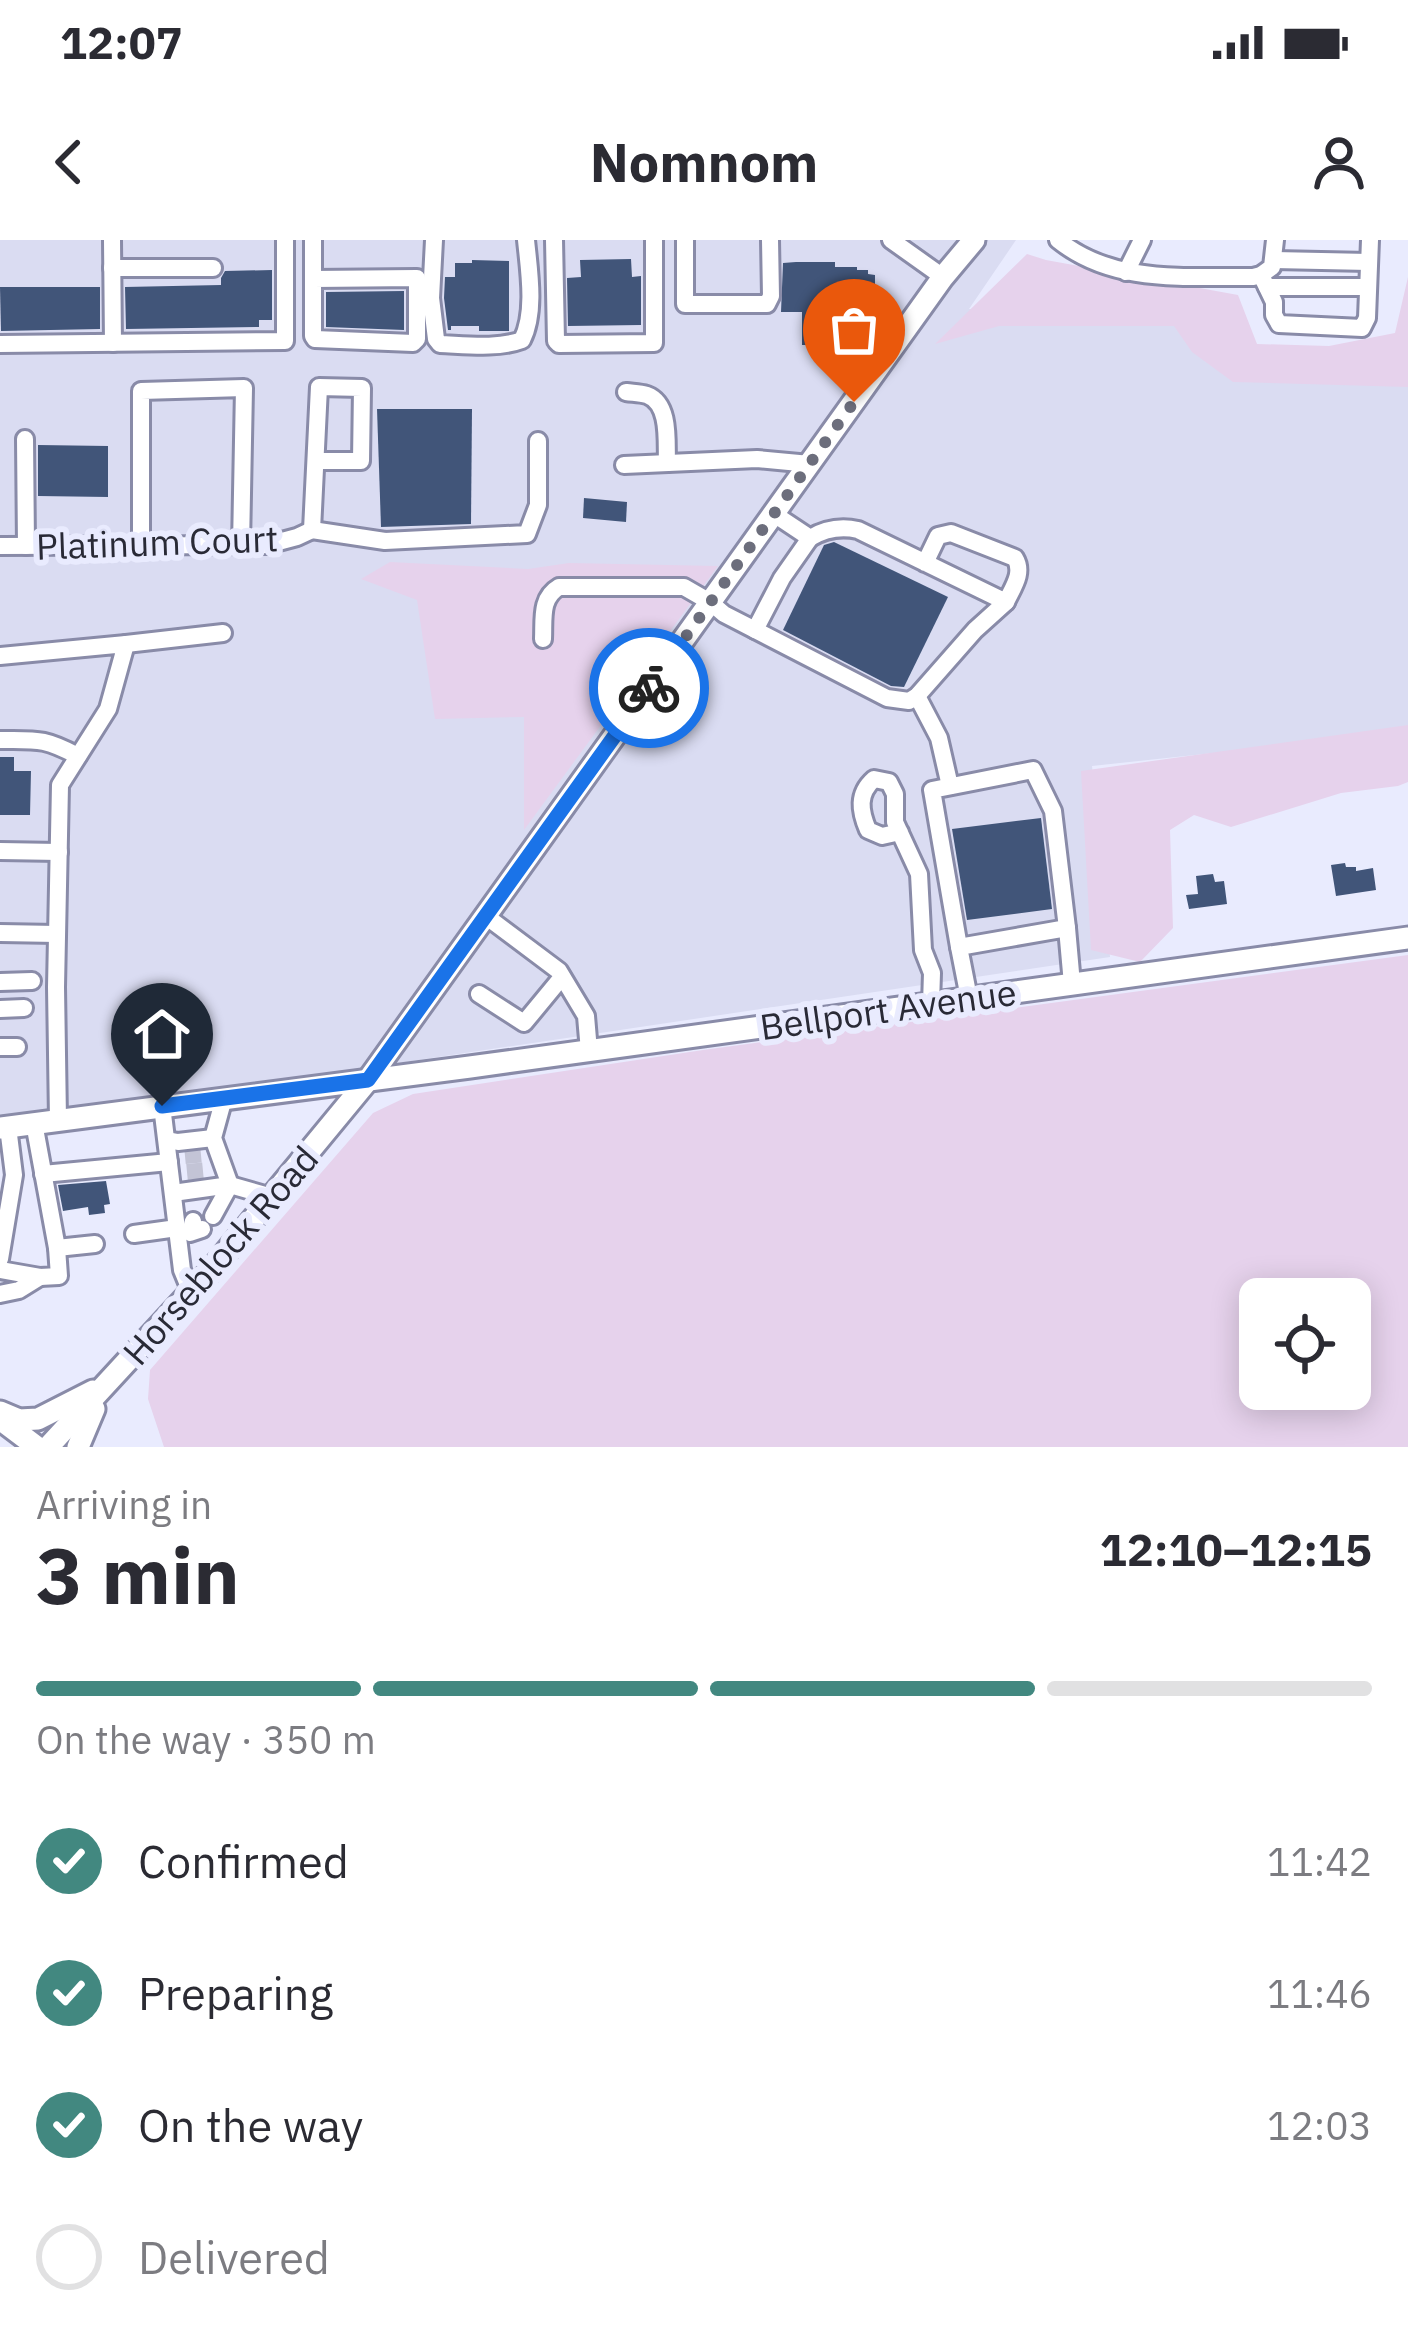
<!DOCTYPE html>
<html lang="en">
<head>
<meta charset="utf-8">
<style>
	:root { --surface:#fff; --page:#f7f7f7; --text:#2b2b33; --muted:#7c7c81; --line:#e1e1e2; --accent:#428880 }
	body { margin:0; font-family:"IBM Plex Sans",sans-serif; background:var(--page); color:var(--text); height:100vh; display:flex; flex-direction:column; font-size:45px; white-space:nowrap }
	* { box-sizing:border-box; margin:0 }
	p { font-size:39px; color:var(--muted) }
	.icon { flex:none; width:66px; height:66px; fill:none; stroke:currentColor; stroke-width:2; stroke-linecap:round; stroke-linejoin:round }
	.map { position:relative; height:1207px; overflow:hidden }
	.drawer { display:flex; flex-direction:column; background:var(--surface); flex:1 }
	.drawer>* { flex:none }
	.tools { position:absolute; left:1239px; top:1038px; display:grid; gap:24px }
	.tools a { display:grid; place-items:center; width:132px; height:132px; border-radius:18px; background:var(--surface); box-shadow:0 6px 30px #0003; font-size:60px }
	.pin { position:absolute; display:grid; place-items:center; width:102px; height:102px; color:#fff; margin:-123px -51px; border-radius:50% 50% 50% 0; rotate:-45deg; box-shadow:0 0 12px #0007 }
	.pin .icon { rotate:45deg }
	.courier { position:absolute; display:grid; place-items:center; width:120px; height:120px; margin:-60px; border:9px solid #1a73e8; border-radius:50%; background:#fff; color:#222; box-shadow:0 3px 15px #0007 }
	.summary em { font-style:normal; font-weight:700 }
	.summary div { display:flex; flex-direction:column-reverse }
	.summary { display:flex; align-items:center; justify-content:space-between; height:204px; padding:0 36px }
	h1 { font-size:78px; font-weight:700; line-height:90px }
	.bar { display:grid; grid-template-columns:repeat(4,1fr); gap:18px 12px; align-content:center; height:144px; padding:0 36px }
	.bar i { height:15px; border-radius:9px; background:var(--line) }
	.bar .current { background:var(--accent) }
	.bar p { grid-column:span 4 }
	ol { padding:0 36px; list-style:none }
	li { display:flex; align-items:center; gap:36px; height:132px }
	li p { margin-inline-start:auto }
	li .icon { padding:12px; border-radius:50%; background:var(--accent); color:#fff; stroke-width:4 }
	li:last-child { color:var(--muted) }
	li i { width:66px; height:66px; border:6px solid var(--line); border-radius:50% }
	.status { display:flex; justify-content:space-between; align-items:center; height:84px; padding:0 60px; background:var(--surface); direction:ltr }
	.status svg { height:33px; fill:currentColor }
	header { display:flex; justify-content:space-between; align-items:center; height:156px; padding:0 36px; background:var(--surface); font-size:54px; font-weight:700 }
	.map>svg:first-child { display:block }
	.built { fill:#dadcf2 }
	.green { fill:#e6d2ec; fill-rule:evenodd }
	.building { fill:#415579 }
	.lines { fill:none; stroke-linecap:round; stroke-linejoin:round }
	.minor-tunnel { stroke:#c3c4d6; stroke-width:16; stroke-dasharray:16 8; stroke-linecap:butt }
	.minor-casing { stroke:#898ba8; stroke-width:22 }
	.major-casing { stroke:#898ba8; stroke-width:27 }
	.minor { stroke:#fff; stroke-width:16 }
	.major { stroke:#fff; stroke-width:21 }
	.done { stroke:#6c6e7c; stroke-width:12; stroke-dasharray:0 21.6 }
	.route { stroke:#1a73e8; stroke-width:15 }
	.labels { text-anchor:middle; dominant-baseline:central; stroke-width:12; stroke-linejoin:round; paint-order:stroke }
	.street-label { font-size:36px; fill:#292a36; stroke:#e9ebfe }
</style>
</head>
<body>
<div class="status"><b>12:07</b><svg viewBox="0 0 49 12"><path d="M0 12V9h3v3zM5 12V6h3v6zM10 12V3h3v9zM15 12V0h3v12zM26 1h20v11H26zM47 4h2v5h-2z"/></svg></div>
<header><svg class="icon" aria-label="back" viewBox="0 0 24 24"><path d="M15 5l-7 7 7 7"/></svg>Nomnom<svg class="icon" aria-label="person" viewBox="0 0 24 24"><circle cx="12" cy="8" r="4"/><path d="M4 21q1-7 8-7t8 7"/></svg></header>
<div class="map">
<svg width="1408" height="1207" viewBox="0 0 1408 1207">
	<rect width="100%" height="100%" fill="#e9ebfe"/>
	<path class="built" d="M0 0H1016L969 69 1206 65 1229 135 1408 137V492L1092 526 1110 717 358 829 0 877Z"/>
	<g class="green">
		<path d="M1027 14 1046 20 1238 55 1257 104 1329 106 1395 93 1408 37V147L1233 142 1192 112 1174 86H999L935 104Z"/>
		<path d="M390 322 528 329 569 323 718 326 524 590V477L435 479 417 360 361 339Z"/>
		<path d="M1408 485V542L1398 546 1341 553 1231 587 1194 575 1170 590 1173 688 1140 722 1091 710 1081 531Z"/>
		<path d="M1408 715V1207H164L148 1159 150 1130 373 873 413 854 703 810ZM1260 1059H1350V1149H1260Z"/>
	</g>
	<g class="building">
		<path d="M631 19 632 37 641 36V85L568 86 567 38 581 37 580 20Z"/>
		<path d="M472 20 509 21V91H479V86H451V90H448L444 58 445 37H455V23H472Z"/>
		<path d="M796 22H835V27H857V30H868V34L875 35V57H869V67H856V80H845L844 95H838V105H802V72H781L783 23Z"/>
		<path d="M272 30V80H259V87L126 89 125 47 221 45V38L225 31Z"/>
		<path d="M0 47H100V89L1 91Z"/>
		<path d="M404 51V90L326 87V52Z"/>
		<path d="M377 169H472L471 284 381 287Z"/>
		<path d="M38 205 108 206V257L38 256Z"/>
		<path d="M584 258 627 262 626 282 583 278Z"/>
		<path d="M834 302 948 357 904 447 891 446 783 390 824 305Z"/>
		<path d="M0 517H14V531H31L30 575H0Z"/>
		<path d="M1041 578 1052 669 967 680 952 589Z"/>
		<path d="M1345 623 1346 627H1356V631L1373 628 1376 650 1336 656 1331 625Z"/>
		<path d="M1213 634 1215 642 1224 641 1227 664 1189 669 1186 655 1198 654 1196 636Z"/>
		<path d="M106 941 110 964 104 965 105 973 89 975 88 967 63 971 58 945Z"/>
	</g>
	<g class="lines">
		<g class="minor-tunnel">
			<path d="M185 916 206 914"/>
			<path d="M187 932 208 930"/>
		</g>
		<g class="minor-casing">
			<g id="minor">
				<path d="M112 0 113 103"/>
				<path d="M313 0V96L315 99 413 103 417 99V38L313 39"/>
				<path d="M434 0 431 58 436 99 440 104C466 105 498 109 522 100 536 73 529 30 526 0"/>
				<path d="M554 0 556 101 559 104 654 103V0"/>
				<path d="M685 0V64H767L771 56 770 0"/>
				<path d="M891 0 943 37"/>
				<path d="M1058 0C1114 45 1186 36 1253 37L1261 35 1272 27 1275 0"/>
				<path d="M1274 20 1369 22"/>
				<path d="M112 28H213"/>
				<path d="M1126 32 1142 0"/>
				<path d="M1261 35 1274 62V75L1279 84 1362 88 1367 78 1370 0"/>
				<path d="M1267 47H1368"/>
				<path d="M0 104 285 101V0"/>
				<path d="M626 152C633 153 640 153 647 155 671 164 666 203 667 223"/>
				<path d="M25 199 26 306"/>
				<path d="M624 225 757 219 810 224"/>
				<path d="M774 274 810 298C825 289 840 286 858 290L1006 362C1013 347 1024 333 1015 318L951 293 938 296 925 323"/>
				<path d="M312 290 385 301 527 294 538 265V201"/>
				<path d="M312 290 319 147 362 148 361 221H317"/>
				<path d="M0 306 267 305 297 297 312 290"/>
				<path d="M141 306V151L244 148 241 306"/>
				<path d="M755 390 782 338 810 298"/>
				<path d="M543 399C544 379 540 358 559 347H684L710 362 724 374 887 458 909 461 917 456 975 390 1006 362"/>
				<path d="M126 404 223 393"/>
				<path d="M0 416 126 404 108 469 60 545 56 747 58 880"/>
				<path d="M917 456 939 498 950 546"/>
				<path d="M0 500C38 500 44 498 78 516"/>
				<path d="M900 592 882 596 868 590C860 571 857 554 874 539L889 542 895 554V582L919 634 923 710 932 733 931 764"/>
				<path d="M0 611 59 612"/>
				<path d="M487 677 559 731 586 776 589 811"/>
				<path d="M0 693 57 694"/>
				<path d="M959 707 932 550 1033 530 1053 571 1067 688"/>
				<path d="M0 742 32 741"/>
				<path d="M479 754 524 783 562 737"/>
				<path d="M969 758 959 707 1067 688 1072 744"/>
				<path d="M0 769 24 768"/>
				<path d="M0 807H17"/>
				<path d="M224 858 213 898 230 945"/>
				<path d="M162 866 182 1030 191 1052"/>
				<path d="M167 900 178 902 213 898"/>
				<path d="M43 934 169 922"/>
				<path d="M173 953 230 945 272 957"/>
				<path d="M213 976 230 945"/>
				<path d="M193 981 190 993 202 989"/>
				<path d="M134 994 177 988"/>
				<path d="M57 1008 95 1004"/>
				<path d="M0 1019 14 935 8 887"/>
				<path d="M0 1030 40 1037 59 1036 57 1008 34 883"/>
				<path d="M0 1054 19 1050 40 1037"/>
			</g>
		</g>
		<g class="major-casing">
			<g id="major">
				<path d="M0 888 470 827 1408 698"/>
				<path d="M0 1172 19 1180 38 1179 93 1151"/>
				<path d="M0 1179 37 1207"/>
				<path d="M48 1207 213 1028 368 840 943 37 974 0"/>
				<path d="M78 1207 94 1169"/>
			</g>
		</g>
		<use href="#minor" class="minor"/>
		<use href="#major" class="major"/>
	</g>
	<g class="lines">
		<path class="done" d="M649 448 854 162"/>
		<path class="route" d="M162 866 368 840 649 448"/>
	</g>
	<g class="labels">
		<g class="street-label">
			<text transform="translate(157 302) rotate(-2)">Platinum Court</text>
			<text transform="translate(888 769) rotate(-8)">Bellport Avenue</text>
			<text transform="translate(220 1015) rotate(-49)">Horseblock Road</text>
		</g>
	</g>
</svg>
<div class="tools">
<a><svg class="icon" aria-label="locate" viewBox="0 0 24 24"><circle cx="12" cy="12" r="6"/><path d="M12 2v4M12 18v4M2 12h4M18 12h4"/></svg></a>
</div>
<div class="pin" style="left:854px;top:162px;background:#ea580c"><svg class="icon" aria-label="bag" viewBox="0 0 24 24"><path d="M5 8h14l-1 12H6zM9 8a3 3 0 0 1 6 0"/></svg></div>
<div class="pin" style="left:162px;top:866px;background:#1f2937"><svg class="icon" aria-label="home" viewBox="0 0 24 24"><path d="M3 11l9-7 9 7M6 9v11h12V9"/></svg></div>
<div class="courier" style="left:649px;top:448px"><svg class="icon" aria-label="bike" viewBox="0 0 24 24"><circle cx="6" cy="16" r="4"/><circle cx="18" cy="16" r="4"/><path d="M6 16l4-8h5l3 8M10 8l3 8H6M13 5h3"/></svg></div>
</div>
<section class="drawer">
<div class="summary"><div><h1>3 min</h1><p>Arriving in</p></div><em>12:10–12:15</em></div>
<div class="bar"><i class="current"></i><i class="current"></i><i class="current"></i><i></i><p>On the way · 350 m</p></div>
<ol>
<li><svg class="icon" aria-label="check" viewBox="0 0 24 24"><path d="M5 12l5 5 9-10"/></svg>Confirmed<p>11:42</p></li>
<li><svg class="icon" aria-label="check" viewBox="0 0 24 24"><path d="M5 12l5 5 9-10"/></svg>Preparing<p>11:46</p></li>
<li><svg class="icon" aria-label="check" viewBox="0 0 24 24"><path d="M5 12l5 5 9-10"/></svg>On the way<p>12:03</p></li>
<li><i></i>Delivered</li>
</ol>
</section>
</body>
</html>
